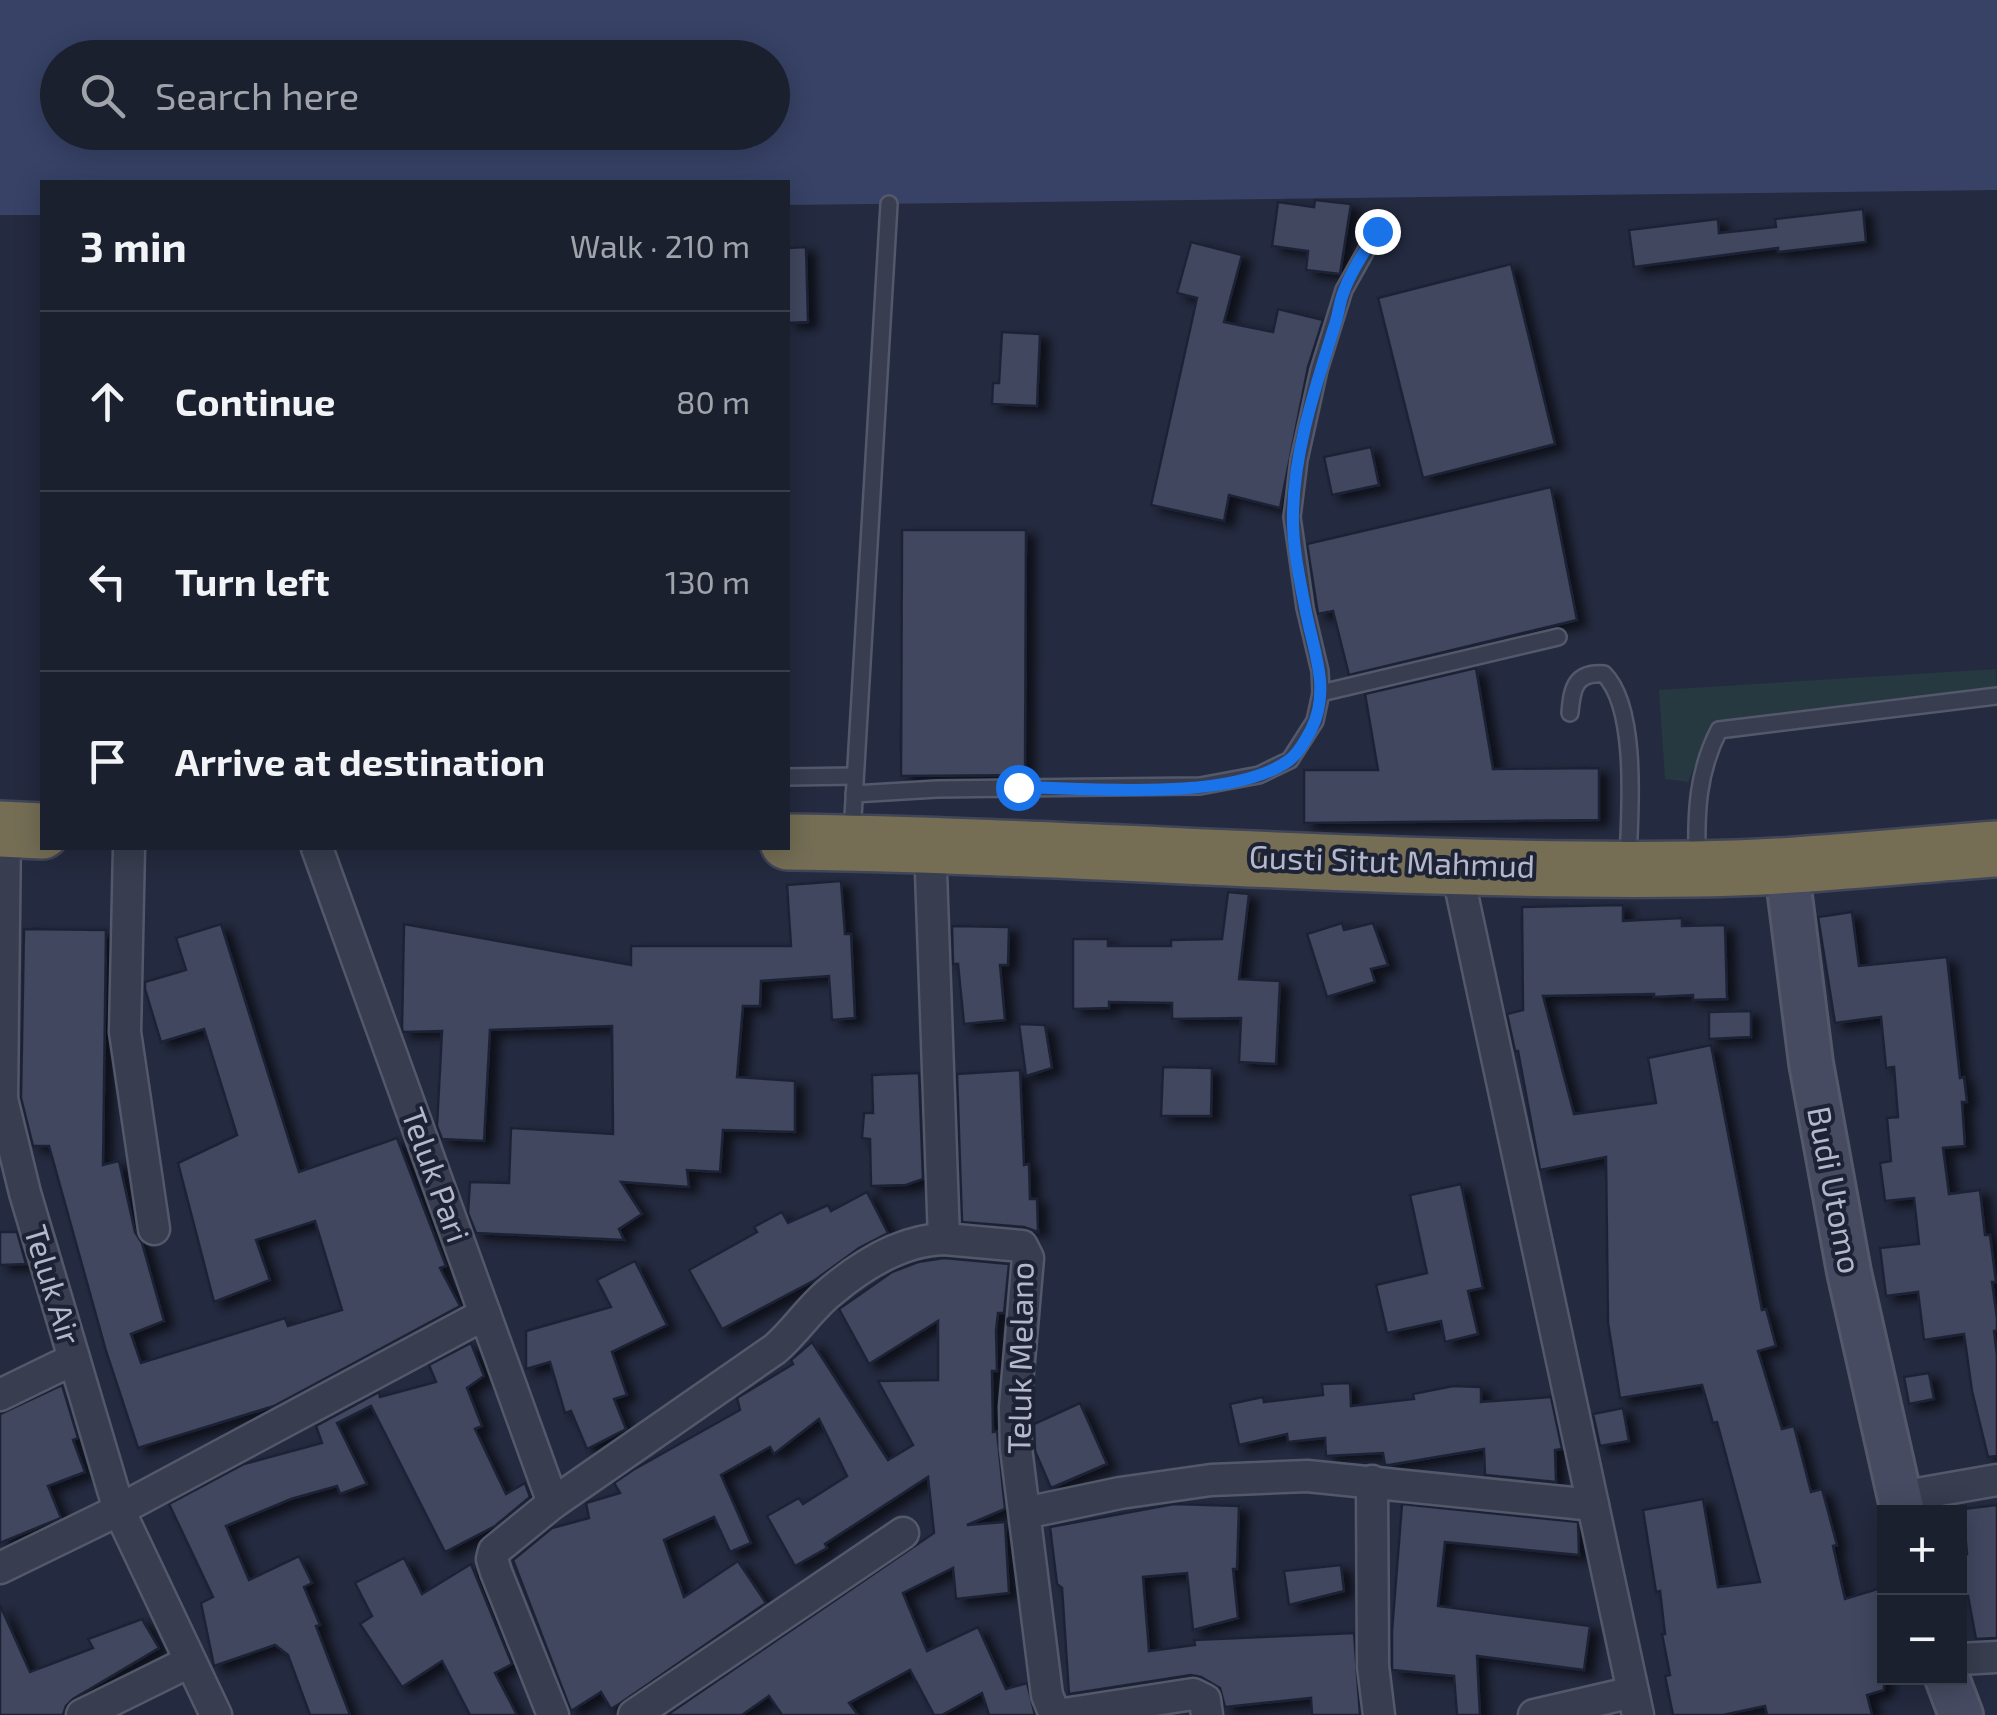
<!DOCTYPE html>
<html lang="en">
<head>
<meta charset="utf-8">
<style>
  body { margin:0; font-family:"Exo 2",sans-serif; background:#282d3b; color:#f1f3f6 }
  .controls { position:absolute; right:30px; bottom:30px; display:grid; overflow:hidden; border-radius:0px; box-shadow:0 5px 25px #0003 }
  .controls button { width:90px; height:90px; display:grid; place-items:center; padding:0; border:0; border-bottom:2px solid #393e4b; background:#1b202f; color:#f1f3f6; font:50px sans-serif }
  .stop { position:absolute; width:30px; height:30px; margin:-22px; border:8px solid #1a73e8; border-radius:50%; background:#fff }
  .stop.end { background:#1a73e8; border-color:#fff; box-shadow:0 2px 10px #0008 }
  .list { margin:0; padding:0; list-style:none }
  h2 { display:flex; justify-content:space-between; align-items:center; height:130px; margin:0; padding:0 40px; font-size:42px }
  h2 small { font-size:32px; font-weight:400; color:#a0a3aa }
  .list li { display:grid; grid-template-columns:65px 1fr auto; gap:30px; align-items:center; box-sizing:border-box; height:180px; padding:0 40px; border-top:2px solid #393e4b }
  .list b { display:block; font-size:38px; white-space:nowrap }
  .list em { font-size:32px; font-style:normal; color:#a0a3aa }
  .icon { flex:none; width:55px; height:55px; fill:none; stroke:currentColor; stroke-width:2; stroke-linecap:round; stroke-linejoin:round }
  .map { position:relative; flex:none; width:1997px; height:1715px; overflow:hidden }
  .search { position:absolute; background:#1b202f; box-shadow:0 5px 25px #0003; left:40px; top:40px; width:750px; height:110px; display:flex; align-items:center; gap:25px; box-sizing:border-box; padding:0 35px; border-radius:55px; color:#a0a3aa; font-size:38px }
  .panel { position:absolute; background:#1b202f; box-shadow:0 5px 25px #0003; left:40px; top:180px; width:750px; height:670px; border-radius:0px }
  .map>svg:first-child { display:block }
  .green { fill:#263840 }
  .water { fill:#374266; fill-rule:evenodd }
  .building { fill:#40465f; stroke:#1f2436; stroke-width:2.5; filter:url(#shadow) }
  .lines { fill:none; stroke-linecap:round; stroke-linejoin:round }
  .lane-casing { stroke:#53586a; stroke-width:20 }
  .street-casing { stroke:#53586a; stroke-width:35 }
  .secondary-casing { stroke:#53586a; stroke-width:48 }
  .highway-casing { stroke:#404557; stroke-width:60 }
  .lane { stroke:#383d4f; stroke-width:15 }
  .street { stroke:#383d4f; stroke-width:30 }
  .secondary { stroke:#464b62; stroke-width:42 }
  .highway { stroke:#756e55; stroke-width:55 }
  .route { stroke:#1a73e8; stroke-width:12 }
  .labels { text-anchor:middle; stroke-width:8; stroke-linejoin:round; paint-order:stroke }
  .street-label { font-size:32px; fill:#b4b8ca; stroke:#1d2234 }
</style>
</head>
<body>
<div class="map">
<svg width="1997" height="1715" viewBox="0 0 1997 1715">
  <defs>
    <filter id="shadow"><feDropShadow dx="9" dy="5.5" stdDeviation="5" flood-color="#0009"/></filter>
  </defs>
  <rect width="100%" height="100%" fill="#242a3f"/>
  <path class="green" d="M1996 669 1997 690 1711 724 1688 782 1665 779 1659 690Z"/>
  <path class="water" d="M0 0H1997V190L788 205V182H42V215H0ZM58 58H772V132H58Z"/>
  <g class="building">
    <path d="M1315 200 1351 204 1340 274 1306 270 1308 251 1272 246 1278 202 1314 207Z"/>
    <path d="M1863 209 1866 242 1778 252V248L1634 267 1629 230 1718 219 1719 233 1776 227 1775 219Z"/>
    <path d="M1191 242 1242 255 1224 322 1273 332 1278 309 1323 320 1308 367 1280 508 1229 495 1224 521 1151 505 1197 298 1177 293Z"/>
    <path d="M806 247 808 322 788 323V248Z"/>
    <path d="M1511 264 1555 444 1423 478 1378 298Z"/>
    <path d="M1002 332 1040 334 1037 406 992 404 993 383H999Z"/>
    <path d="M1371 447 1379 485 1332 495 1324 457Z"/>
    <path d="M1551 487 1577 620 1349 675 1333 611 1318 614 1307 544Z"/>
    <path d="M902 530H1026L1025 775 901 776Z"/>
    <path d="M1476 668 1493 769 1599 768V820L1304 823V770H1378L1365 694Z"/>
    <path d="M841 881 845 934H851L855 1018 832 1020 829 976 761 981 760 1006H743L737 1077 795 1081V1132L723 1130 720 1172 687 1170 689 1187 621 1182 642 1214 619 1229 624 1240 476 1233 468 1213 470 1182 509 1183 511 1128 613 1134 612 1026 490 1030 484 1141 442 1139 437 1126 442 1031 403 1032 402 1028 404 924 631 965V946H791L787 885Z"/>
    <path d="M1228 892 1249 894 1239 979 1280 981 1276 1064 1239 1062 1241 1018 1172 1019V1003L1109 1002V1008L1073 1009V939H1108V946H1171V940L1222 939Z"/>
    <path d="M1623 905V921L1682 918V926L1725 925 1727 999 1693 1000V995L1654 997V994L1543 996 1574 1114 1656 1103 1648 1058 1711 1045 1762 1310 1766 1309 1776 1346 1758 1351 1782 1429 1794 1426 1811 1492 1822 1489 1837 1545 1833 1546 1845 1599 1884 1587V1690L1867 1695 1872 1715H1767L1765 1706 1723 1715H1673L1665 1676 1670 1675 1662 1634H1665L1660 1591 1656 1592 1643 1510 1703 1499 1718 1587 1760 1582 1717 1422 1713 1423 1702 1385 1620 1398 1608 1323 1606 1157 1540 1170 1518 1051H1515L1507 1014 1523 1010 1522 907Z"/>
    <path d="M1852 912 1859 966 1947 957 1960 1078 1964 1077 1967 1102H1962L1965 1146 1943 1148 1949 1194 1980 1190 1985 1235H1990L1996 1282H1992L1997 1318V1330L1994 1331 1997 1355V1456L1988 1457 1972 1391 1964 1334 1924 1340 1918 1292 1886 1296 1880 1248 1919 1244 1914 1198 1885 1201 1880 1163 1891 1161 1887 1118 1898 1117 1894 1067 1886 1068 1881 1017 1835 1023 1818 917Z"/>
    <path d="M1342 923 1344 930 1373 923 1388 965 1371 969 1375 982 1327 997 1307 934Z"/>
    <path d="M221 924 299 1172 397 1138 446 1266 440 1268 460 1306 274 1406 138 1448 106 1351 49 1146H33L21 1098 24 929 106 930 103 1165 119 1161 135 1232 142 1243 164 1321 131 1334 141 1363 285 1318 288 1326 342 1310 315 1221 256 1240 270 1280 214 1302 178 1163 237 1135 204 1029 161 1042 145 989V982L186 970 176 938Z"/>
    <path d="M952 926 1009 927 1008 965H1000L1005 1020 964 1024 958 964H953Z"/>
    <path d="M1751 1011V1037L1709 1039V1012Z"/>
    <path d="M1019 1024 1045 1025 1052 1068 1026 1076Z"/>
    <path d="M1163 1067 1212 1068 1211 1116H1161Z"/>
    <path d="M1020 1070 1024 1165 1029 1164 1030 1199H1037L1038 1232 1024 1227 962 1222 957 1074Z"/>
    <path d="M919 1073 923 1179 906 1185 871 1186 870 1139 862 1138 864 1113H873L872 1075Z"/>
    <path d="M1461 1184 1483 1288 1468 1291 1478 1334 1445 1342 1441 1321 1387 1333 1376 1285 1427 1273 1410 1195Z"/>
    <path d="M867 1192 888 1233 859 1248 815 1280 722 1329 689 1270 757 1232 754 1227 782 1212 788 1223 828 1205 831 1211Z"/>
    <path d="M0 1232H17L26 1264 0 1265Z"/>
    <path d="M944 1258 1009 1264 1004 1313H998L996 1331 997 1371H992L993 1432 997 1431 1005 1509 967 1525 1005 1522 1009 1593 956 1599 953 1568 903 1593 927 1651 978 1627 1006 1689 1027 1683 1035 1715H989L982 1693 942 1715H934L910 1670 849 1703 858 1715H782L769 1696 742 1715H667L934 1533 928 1477 825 1544 827 1548 795 1566 767 1516 799 1498 803 1504 847 1476 819 1419 774 1454 770 1447 721 1475 751 1543 730 1552 714 1517 664 1540 684 1597 738 1561 766 1603 619 1704 611 1709 601 1692 571 1711 513 1560 552 1528 589 1518 586 1503 620 1493 614 1483 633 1470 740 1410 737 1398 793 1364 791 1360 812 1342 888 1460 913 1445 878 1381 938 1380V1321L869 1364 839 1309 892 1272 918 1262Z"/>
    <path d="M635 1261 667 1325 612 1352 627 1395 614 1399 626 1429 587 1449 571 1411 565 1413 550 1362 526 1369V1331L611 1307 597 1280Z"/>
    <path d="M471 1343 484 1376 467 1388 482 1426 475 1429 506 1494 525 1483 530 1497 495 1526 445 1552 371 1406 337 1423 367 1484 340 1494 337 1486 291 1499 226 1526 249 1580 299 1556 312 1583 304 1587 320 1625 316 1626 350 1715H310L288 1655 275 1645 214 1666 201 1603 213 1597 169 1504 244 1464 322 1443 316 1426 379 1392 380 1397 436 1382 429 1365Z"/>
    <path d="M1929 1373 1934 1399 1909 1404 1904 1377Z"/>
    <path d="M1350 1383 1351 1406 1414 1399 1413 1394 1453 1386 1481 1387V1402L1551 1397 1562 1449 1555 1450 1556 1482 1485 1475 1484 1449 1389 1465H1385L1383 1453 1326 1456 1325 1438 1288 1442 1287 1434 1239 1445 1230 1404 1263 1397 1264 1402 1323 1395 1322 1384Z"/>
    <path d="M62 1385 78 1438 73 1440 85 1472 48 1486 61 1518 0 1543V1414Z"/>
    <path d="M1080 1403 1107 1464 1051 1488 1035 1451 1034 1424Z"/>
    <path d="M1623 1408 1629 1441 1600 1446 1593 1414Z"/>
    <path d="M1174 1504 1239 1506 1237 1569H1233L1238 1618 1193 1630 1187 1573 1143 1577 1149 1651 1195 1645 1194 1640 1354 1633 1360 1715H1312L1311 1698 1225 1707 1220 1688 1201 1677 1191 1675 1069 1694 1062 1588 1057 1584 1050 1527Z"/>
    <path d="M1402 1504 1578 1522 1579 1555 1445 1542 1438 1606 1590 1626 1584 1670 1477 1656 1480 1715H1457L1454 1676 1392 1670V1631Z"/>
    <path d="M1997 1505V1638L1976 1639 1968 1596 1964 1597 1960 1557V1554H1967L1963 1509Z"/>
    <path d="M404 1558 422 1594 471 1564 512 1664 495 1673 517 1715H470L442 1661 402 1687 360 1624 372 1616 355 1583Z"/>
    <path d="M1341 1565 1344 1591 1289 1605 1284 1571Z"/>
    <path d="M0 1605 30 1672 93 1648 88 1639 142 1619 159 1648 73 1699 66 1706 63 1715H0Z"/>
  </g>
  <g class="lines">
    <g class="lane-casing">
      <g id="lane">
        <path d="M1321 693 1558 637"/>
        <path d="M1570 713C1572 688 1575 672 1604 674 1638 708 1630 812 1628 859"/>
        <path d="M788 777 855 776"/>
        <path d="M854 794 937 789 1200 786 1259 775 1290 760 1315 721 1321 693 1320 671 1305 608 1292 517 1299 460 1319 370 1344 290 1377 231"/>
        <path d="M852 834 889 204"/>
        <path d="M1697 860C1696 813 1697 773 1719 730L1997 696"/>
      </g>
    </g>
    <g class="street-casing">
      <g id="street">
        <path d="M5 829 2 1099 25 1193 119 1510 216 1715"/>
        <path d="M930 844 944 1239 1022 1246 1028 1258 1015 1407 1016 1448 1047 1695 1053 1710 1064 1714 1193 1694 1205 1700 1207 1715"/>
        <path d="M129 848 125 1032 154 1229"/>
        <path d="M317 848 553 1503"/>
        <path d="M1456 866 1638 1715"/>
        <path d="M0 1395 74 1359"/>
        <path d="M1372 1481 1373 1666 1379 1715"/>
        <path d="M1900 1497 1997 1480"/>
        <path d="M1025 1513 1120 1493 1211 1480 1307 1476 1593 1505"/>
        <path d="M0 1568 119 1510 485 1314"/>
        <path d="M1960 1659 1997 1657"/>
        <path d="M82 1715 189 1662"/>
        <path d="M553 1715 496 1572 492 1559 494 1551 553 1503 775 1349C795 1332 810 1308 830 1292 862 1265 902 1240 944 1239"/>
        <path d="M634 1715 903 1533"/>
        <path d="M1534 1715 1633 1692"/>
      </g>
    </g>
    <g class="secondary-casing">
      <g id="secondary">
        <path d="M1786 864 1811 1063 1849 1272 1903 1512"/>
        <path d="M1947 1678 1961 1715"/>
      </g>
    </g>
    <g class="highway-casing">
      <g id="highway">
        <path d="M0 829 42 831"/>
        <path d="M788 842C1090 846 1392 873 1695 869 1795 868 1897 856 1997 849"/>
      </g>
    </g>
    <use href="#lane" class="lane"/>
    <use href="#street" class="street"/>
    <use href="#secondary" class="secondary"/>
    <use href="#highway" class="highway"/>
  </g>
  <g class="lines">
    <path class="route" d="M1018 787C1089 788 1230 802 1288 761 1298 754 1305 741 1311 730 1331 690 1314 653 1306 612 1300 581 1292 545 1293 514 1294 448 1317 383 1336 321 1339 311 1340 300 1344 291 1351 270 1366 250 1377 231"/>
  </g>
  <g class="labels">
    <g class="street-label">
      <text transform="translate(1392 862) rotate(2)" y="11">Gusti Situt Mahmud</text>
      <text transform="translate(435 1175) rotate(70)" y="11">Teluk Pari</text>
      <text transform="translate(1834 1190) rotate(79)" y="11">Budi Utomo</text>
      <text transform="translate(52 1285) rotate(73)" y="11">Teluk Air</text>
      <text transform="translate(1021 1358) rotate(-89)" y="11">Teluk Melano</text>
    </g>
  </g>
</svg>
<div class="controls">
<button>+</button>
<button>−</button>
</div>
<div class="stop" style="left:1018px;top:787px"></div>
<div class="stop end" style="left:1377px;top:231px"></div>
<div class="search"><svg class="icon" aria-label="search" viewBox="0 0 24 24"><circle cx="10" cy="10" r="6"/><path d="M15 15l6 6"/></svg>Search here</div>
<section class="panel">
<h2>3 min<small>Walk · 210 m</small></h2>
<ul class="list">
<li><svg class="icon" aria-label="ahead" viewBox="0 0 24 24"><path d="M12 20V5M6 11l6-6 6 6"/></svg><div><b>Continue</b></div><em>80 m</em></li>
<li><svg class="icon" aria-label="left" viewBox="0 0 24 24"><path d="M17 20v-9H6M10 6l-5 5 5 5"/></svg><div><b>Turn left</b></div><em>130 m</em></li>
<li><svg class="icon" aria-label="arrive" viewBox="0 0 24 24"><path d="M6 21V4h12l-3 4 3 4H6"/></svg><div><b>Arrive at destination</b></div></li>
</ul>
</section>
</div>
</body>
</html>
